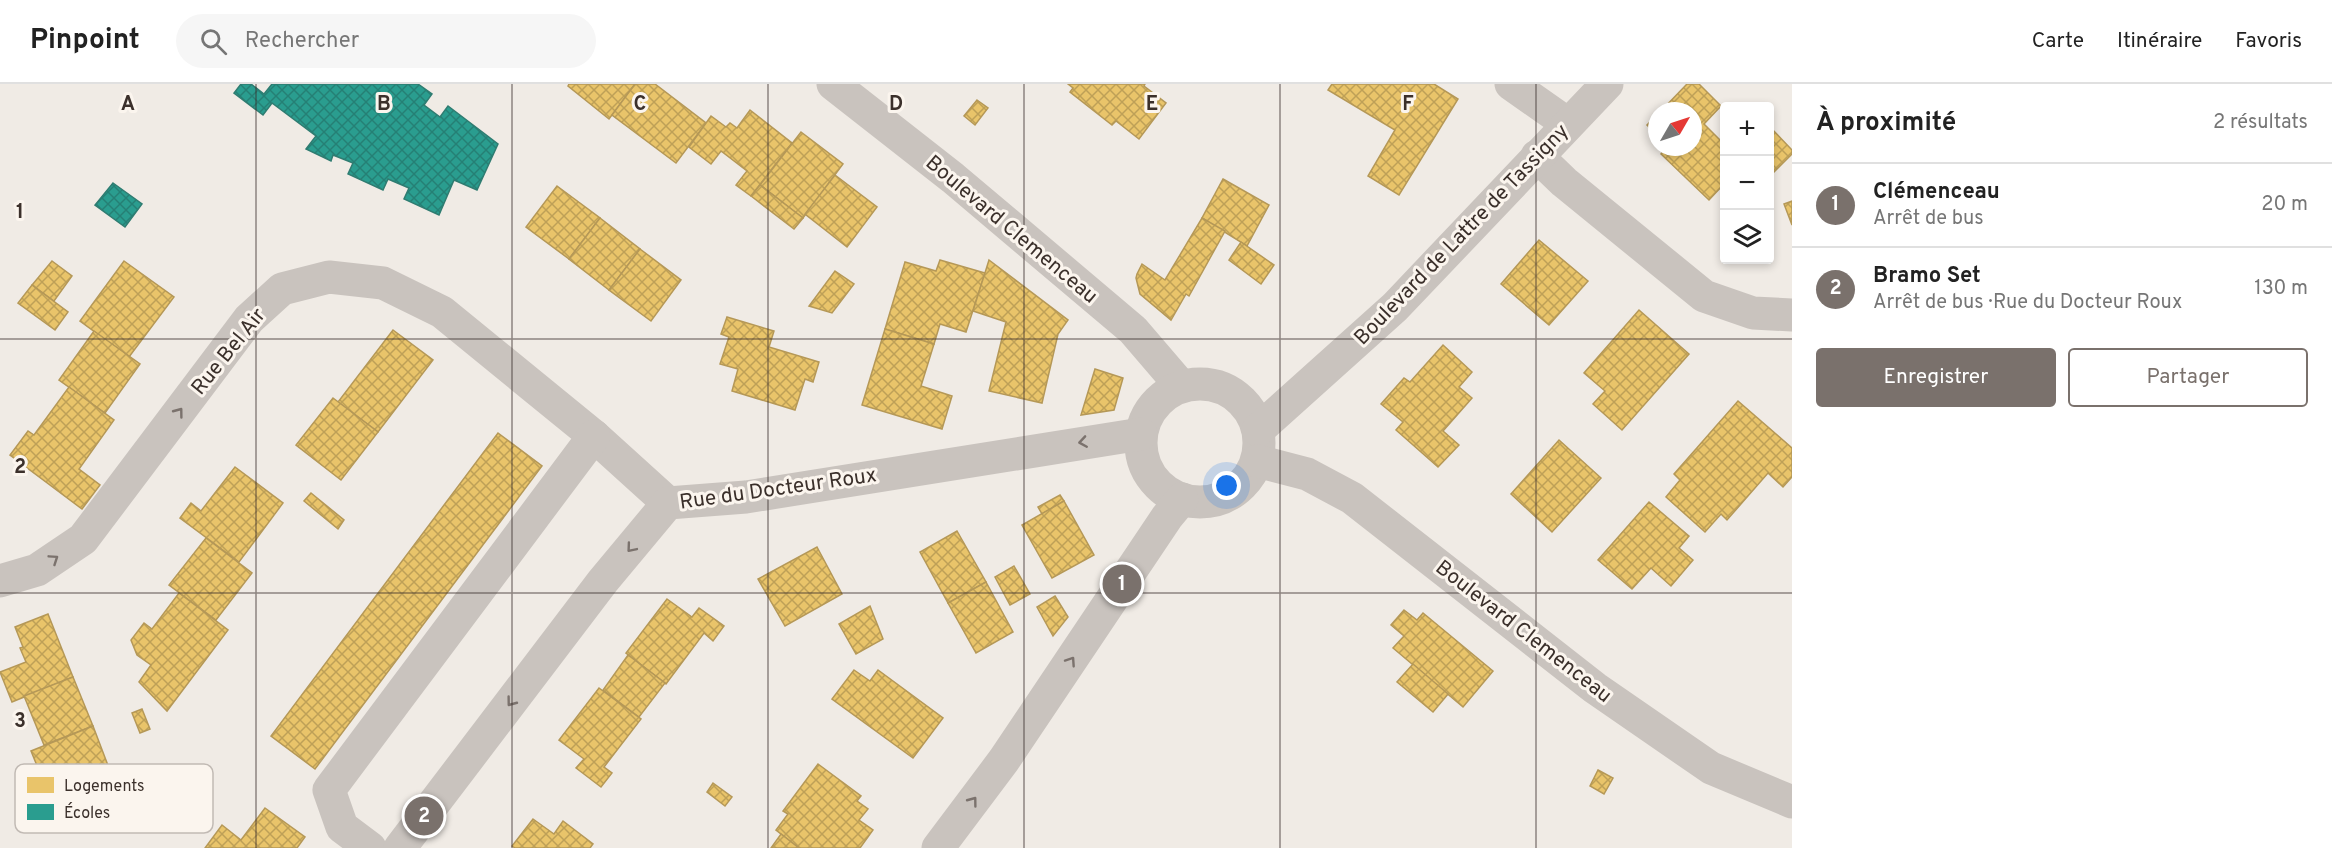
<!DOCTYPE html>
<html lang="fr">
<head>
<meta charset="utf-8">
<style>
  body { margin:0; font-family:Overpass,sans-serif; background:#f6f6f6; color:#222 }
  .controls { position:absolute; right:18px; top:18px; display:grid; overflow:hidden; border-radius:6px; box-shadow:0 3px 9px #0003 }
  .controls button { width:54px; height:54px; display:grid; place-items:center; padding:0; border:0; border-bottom:2px solid #e0e0e0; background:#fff; color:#222; font:30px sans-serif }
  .compass { position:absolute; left:1648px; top:18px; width:54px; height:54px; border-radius:50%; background:#fff; box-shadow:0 3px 9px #0003; rotate:51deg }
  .you { position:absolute; left:1227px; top:402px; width:21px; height:21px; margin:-15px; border:4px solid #fff; border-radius:50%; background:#1a73e8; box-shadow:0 0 0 9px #1a73e833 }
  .badge { display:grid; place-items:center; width:39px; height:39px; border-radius:50%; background:#7a716c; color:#fff; font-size:20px; font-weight:700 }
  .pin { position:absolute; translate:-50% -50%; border:3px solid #fff; box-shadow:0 2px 6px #0006 }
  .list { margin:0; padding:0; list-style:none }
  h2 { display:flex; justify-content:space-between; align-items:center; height:78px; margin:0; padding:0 24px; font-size:26px }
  h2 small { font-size:20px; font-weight:400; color:#767676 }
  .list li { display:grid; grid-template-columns:39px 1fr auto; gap:18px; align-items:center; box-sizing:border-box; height:84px; padding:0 24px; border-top:2px solid #e0e0e0 }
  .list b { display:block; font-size:22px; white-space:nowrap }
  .list p { margin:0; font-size:20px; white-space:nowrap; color:#767676 }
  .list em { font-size:20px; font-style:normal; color:#767676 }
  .actions { display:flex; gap:12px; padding:18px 24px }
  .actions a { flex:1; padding:14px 0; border:2px solid #7a716c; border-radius:6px; text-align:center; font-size:21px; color:#7a716c }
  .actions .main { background:#7a716c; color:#fff }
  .icon { flex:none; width:33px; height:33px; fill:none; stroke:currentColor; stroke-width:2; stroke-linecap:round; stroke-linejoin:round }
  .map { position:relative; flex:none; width:1792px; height:764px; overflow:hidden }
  header { display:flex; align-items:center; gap:36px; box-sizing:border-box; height:84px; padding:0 30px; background:#fff; border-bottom:2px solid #e0e0e0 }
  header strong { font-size:28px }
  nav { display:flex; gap:33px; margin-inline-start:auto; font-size:21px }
  .search { width:420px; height:54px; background:#f6f6f6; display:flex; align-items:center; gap:15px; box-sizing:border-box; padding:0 21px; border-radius:33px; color:#767676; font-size:22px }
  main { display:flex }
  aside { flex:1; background:#fff }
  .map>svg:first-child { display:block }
  .homes { fill:url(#homes-cross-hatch); stroke:#b59857; stroke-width:1.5 }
  .schools { fill:url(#schools-cross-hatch); stroke:#2f7c71; stroke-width:1.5 }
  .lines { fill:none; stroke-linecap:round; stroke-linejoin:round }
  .minor { stroke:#c9c3be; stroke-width:33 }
  .oneway { stroke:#7b726d }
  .grid { fill:none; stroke:#3b302b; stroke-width:1.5; stroke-opacity:0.55 }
  .labels { text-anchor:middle; stroke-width:6; stroke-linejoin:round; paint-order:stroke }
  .street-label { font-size:21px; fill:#3b302b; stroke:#fbf5ee }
  .key { fill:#fbf5ee; stroke:#c1bab4; stroke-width:1.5 }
  .key-label { font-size:16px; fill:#3b302b }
  .grid-label { font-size:20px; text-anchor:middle; font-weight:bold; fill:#3b302b; stroke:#fbf5ee; stroke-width:6; stroke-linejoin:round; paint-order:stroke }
</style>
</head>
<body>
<header>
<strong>Pinpoint</strong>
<div class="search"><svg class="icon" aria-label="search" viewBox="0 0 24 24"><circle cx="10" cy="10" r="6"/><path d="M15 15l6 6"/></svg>Rechercher</div>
<nav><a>Carte</a><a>Itinéraire</a><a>Favoris</a></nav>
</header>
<main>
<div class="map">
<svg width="1792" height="764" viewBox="0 0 1792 764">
  <defs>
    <pattern id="homes-cross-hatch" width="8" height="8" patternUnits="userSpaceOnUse" patternTransform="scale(1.5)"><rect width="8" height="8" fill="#e9c46a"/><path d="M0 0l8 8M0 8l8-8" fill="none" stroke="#bea057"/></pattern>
    <pattern id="schools-cross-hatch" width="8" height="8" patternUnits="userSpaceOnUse" patternTransform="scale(1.5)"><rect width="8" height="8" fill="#2a9d8f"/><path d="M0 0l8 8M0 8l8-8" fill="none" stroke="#258075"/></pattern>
  </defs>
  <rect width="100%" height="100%" fill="#f0ebe5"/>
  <g class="homes">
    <path d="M569 0H635L609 35 568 2Z"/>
    <path d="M635 0H655L706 39 676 79 612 31Z"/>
    <path d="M1068 0H1145L1144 2 1166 19 1139 55 1116 37 1112 41 1070 8 1073 4Z"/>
    <path d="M1332 0H1434L1458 15 1399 111 1368 92 1395 46 1328 6Z"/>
    <path d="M1687 0H1699L1721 22 1704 40 1724 60V100L1709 116 1661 70 1667 63H1693V27H1661Z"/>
    <path d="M977 16 988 24 975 41 964 32Z"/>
    <path d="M750 26 792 59 751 112 736 101 747 87 721 67 711 80 689 63 711 32 726 43 730 39 737 44Z"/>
    <path d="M1657 31V51L1647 41Z"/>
    <path d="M1770 43 1792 66V70L1770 92Z"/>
    <path d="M801 48 843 80 803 134 760 101Z"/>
    <path d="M835 91 877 123 847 163 805 130Z"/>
    <path d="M1223 95 1269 121 1247 162 1202 134Z"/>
    <path d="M760 101 803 134 794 145 751 112Z"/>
    <path d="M557 102 600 134 569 175 526 143Z"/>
    <path d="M1792 117V141L1784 120Z"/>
    <path d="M600 134 640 165 609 206 569 175Z"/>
    <path d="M1202 134 1225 147 1189 212 1186 210 1171 236 1140 210 1136 194 1137 190 1142 180 1165 196Z"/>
    <path d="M1539 156 1588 197 1549 241 1501 200Z"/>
    <path d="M1241 158 1274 181 1261 200 1229 176Z"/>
    <path d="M640 165 681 196 651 237 609 206Z"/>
    <path d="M940 176 985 189 966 248 940 240 934 260 885 245 905 178 936 187Z"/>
    <path d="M989 176 1068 236 1058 250 1042 319 989 307 1006 238 973 227Z"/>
    <path d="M52 177 72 192 54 217 32 201Z"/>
    <path d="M124 177 174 213 129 273 80 237Z"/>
    <path d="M835 187 854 200 832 229 809 222Z"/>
    <path d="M32 201 68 228 55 246 18 219Z"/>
    <path d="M1639 226 1689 270 1622 346 1593 320 1605 307 1584 289Z"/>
    <path d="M727 233 774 247 769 263 819 278 813 298 805 295 795 326 732 307 738 285 720 280 729 253 721 250Z"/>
    <path d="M885 245 934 260 921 302 952 312 942 345 862 321Z"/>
    <path d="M393 246 433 276 378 348 338 318Z"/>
    <path d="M94 247 140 280 105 329 59 296Z"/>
    <path d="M1443 261 1472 288 1459 303 1472 314 1443 347 1459 361 1438 383 1396 346 1403 338 1381 320 1404 294 1410 298Z"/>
    <path d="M1095 285 1123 294 1114 326 1081 331Z"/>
    <path d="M69 303 114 336 79 385 100 401 82 425 10 371 28 347 34 351Z"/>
    <path d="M333 314 378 348 341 396 296 361Z"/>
    <path d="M1738 317 1792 364V393L1783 403 1768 389 1727 436 1721 430 1705 448 1666 413 1680 396 1674 390Z"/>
    <path d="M498 349 542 382 315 685 271 652Z"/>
    <path d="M1559 356 1601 394 1552 448 1511 410Z"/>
    <path d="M235 383 283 419 239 478 180 434 191 419 201 427Z"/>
    <path d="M311 409 344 436 338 445 304 417Z"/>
    <path d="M1060 411 1064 417 1042 430 1038 423Z"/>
    <path d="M1064 417 1094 471 1052 494 1022 441Z"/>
    <path d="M1649 418 1689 452 1679 464 1693 476 1671 502 1651 484 1632 505 1598 476Z"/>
    <path d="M957 447 986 498 948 519 920 468Z"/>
    <path d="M206 454 252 489 216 536 169 501Z"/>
    <path d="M817 463 842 510 785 542 758 495Z"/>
    <path d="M1014 482 1030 510 1010 521 995 493Z"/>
    <path d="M986 498 1013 548 976 569 948 519Z"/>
    <path d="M179 509 228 546 167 627 139 598 151 581 137 571 131 556 144 539 152 545Z"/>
    <path d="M1055 512 1068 533 1053 552 1037 523Z"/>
    <path d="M667 515 692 533 699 524 724 542 713 557 704 549 666 600 626 569Z"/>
    <path d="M870 522 883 555 856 570 839 540Z"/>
    <path d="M1404 526 1417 536 1423 529 1493 587 1463 623 1393 564 1404 552 1391 541Z"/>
    <path d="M48 530 73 593 12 618 0 588 26 578 20 564 23 563 15 543Z"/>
    <path d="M628 571 665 599 639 633 603 606Z"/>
    <path d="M1413 580 1448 610 1433 628 1397 598Z"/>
    <path d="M854 586 870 597 878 586 943 634 913 674 832 615Z"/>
    <path d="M73 593 93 642 44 661 24 612Z"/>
    <path d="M599 604 641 635 604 683 612 689 601 703 576 684 584 675 559 656Z"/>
    <path d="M142 625 150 645 140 649 132 629Z"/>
    <path d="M93 642 112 692 51 716 31 667Z"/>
    <path d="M818 680 861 712 857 717 868 725 859 736 873 746 860 764H799L776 746 788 730 783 727Z"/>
    <path d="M1598 686 1613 694 1604 710 1590 702Z"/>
    <path d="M713 699 732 713 725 722 707 708Z"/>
    <path d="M265 724 305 753 297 764H205L222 741 241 756Z"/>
    <path d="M533 735 554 750 563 737 593 760 590 764H515L512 762Z"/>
    <path d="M781 750 799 764H771Z"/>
  </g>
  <g class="schools">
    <path d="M241 0H251L264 10 272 0H418L432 10 424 21 440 33 448 22 498 60 477 106 454 96 439 131 404 115 409 104 388 95 383 106 348 90 353 79 333 71 331 77 306 65 316 52 272 19 263 31 234 9Z"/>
    <path d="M113 99 142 120 125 143 95 121Z"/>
  </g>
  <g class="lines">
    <g class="minor">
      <path d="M833 0 953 94 1133 246 1181 302"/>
      <path d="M1511 0 1568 40"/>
      <path d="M1537 72 1564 98 1704 212 1753 229 1792 231"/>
      <circle cx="1200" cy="359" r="59"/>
      <path d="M1258 346 1395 223 1607 0"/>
      <path d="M1257 377 1307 390 1352 414 1595 604 1711 684 1792 718"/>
      <path d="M0 497 37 486 83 455 249 235 282 205 329 193 383 199 442 228 594 352 668 419"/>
      <path d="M370 764 342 743 329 706 594 352"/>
      <path d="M400 764 603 497 668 419 746 413 1141 350"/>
      <path d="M938 764 1004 676 1167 433 1182 415"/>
    </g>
  </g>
  <defs><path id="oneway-chevron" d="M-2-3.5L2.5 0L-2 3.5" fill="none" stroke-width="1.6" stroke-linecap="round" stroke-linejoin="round" transform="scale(1.5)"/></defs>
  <g class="oneway">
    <use href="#oneway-chevron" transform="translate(179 328) rotate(-53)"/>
    <use href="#oneway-chevron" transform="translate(1083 358) rotate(171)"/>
    <use href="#oneway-chevron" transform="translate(631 464) rotate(130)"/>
    <use href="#oneway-chevron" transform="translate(54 475) rotate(-34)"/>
    <use href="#oneway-chevron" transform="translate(1071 577) rotate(-56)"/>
    <use href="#oneway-chevron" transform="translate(511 618) rotate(127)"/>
    <use href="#oneway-chevron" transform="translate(973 717) rotate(-53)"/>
  </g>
  <path class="grid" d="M256 0V764M512 0V764M768 0V764M1024 0V764M1280 0V764M1536 0V764M0 255H1792M0 509H1792"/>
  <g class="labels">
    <g class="street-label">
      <text transform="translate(1012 145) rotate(40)" y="7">Boulevard Clemenceau</text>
      <text transform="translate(1461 150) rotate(-46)" y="7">Boulevard de Lattre de Tassigny</text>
      <text transform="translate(228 267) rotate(-51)" y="7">Rue Bel Air</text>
      <text transform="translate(778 404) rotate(-8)" y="7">Rue du Docteur Roux</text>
      <text transform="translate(1524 547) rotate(38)" y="7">Boulevard Clemenceau</text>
    </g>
  </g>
  <rect x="15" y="680" width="198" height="69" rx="9" class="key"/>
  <rect x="27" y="693" width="27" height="16" fill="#e9c46a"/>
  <rect x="27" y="720" width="27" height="16" fill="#2a9d8f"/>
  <g class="key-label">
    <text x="64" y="707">Logements</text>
    <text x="64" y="734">Écoles</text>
  </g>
  <g class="grid-label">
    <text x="128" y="26">A</text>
    <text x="384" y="26">B</text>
    <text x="640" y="26">C</text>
    <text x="896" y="26">D</text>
    <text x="1152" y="26">E</text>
    <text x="1408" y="26">F</text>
    <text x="20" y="134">1</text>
    <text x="20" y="389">2</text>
    <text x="20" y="643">3</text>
  </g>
</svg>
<div class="controls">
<button>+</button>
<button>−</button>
<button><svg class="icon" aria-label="layers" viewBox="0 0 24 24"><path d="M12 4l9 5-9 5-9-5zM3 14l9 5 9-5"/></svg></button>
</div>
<svg class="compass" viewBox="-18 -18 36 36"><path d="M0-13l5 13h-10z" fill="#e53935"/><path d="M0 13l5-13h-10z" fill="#767676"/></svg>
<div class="you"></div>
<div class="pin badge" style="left:1122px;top:500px">1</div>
<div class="pin badge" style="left:424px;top:732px">2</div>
</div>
<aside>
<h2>À proximité<small>2 résultats</small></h2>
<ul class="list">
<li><span class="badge">1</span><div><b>Clémenceau</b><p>Arrêt de bus</p></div><em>20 m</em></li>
<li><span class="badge">2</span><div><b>Bramo Set</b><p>Arrêt de bus · Rue du Docteur Roux</p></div><em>130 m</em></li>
</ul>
<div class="actions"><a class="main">Enregistrer</a><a>Partager</a></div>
</aside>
</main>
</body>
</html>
